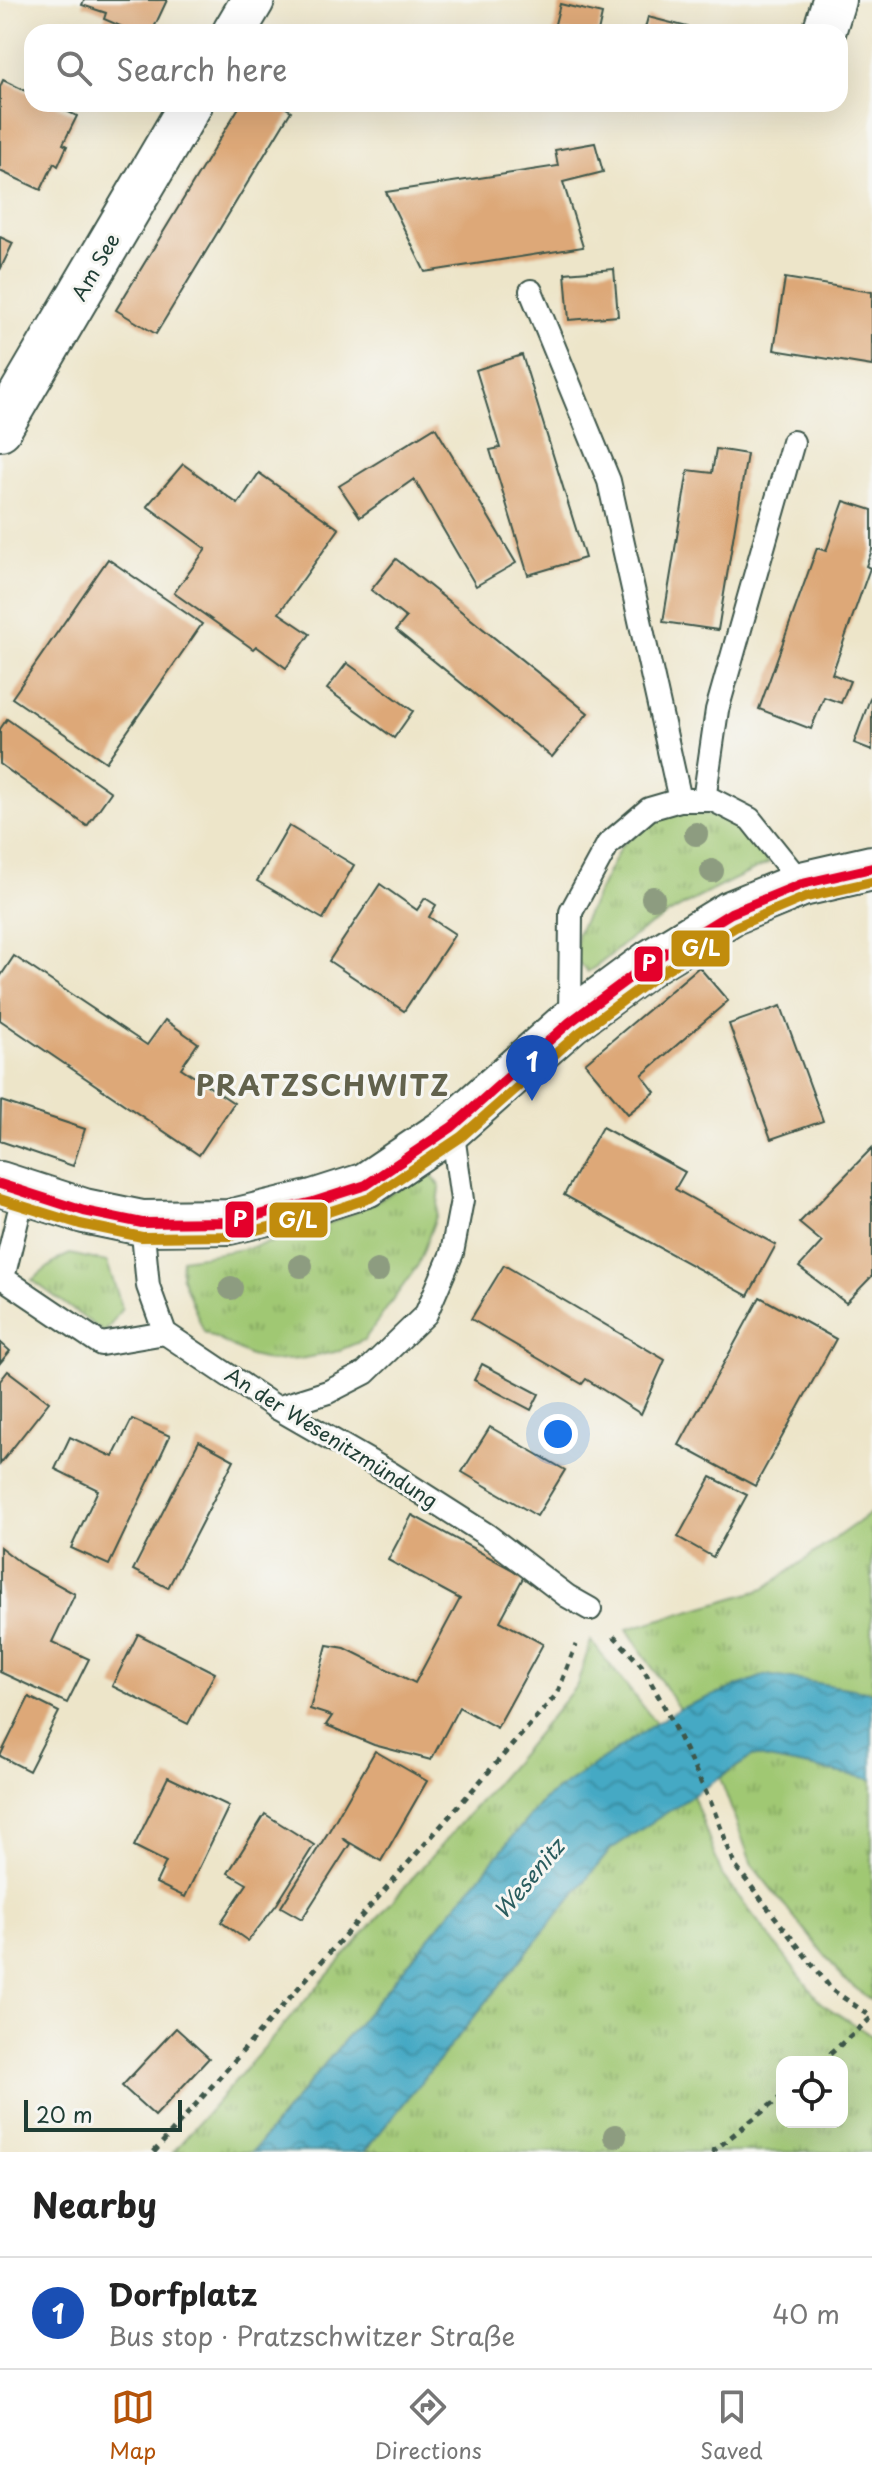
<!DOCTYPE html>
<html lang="en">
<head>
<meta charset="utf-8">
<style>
  body { margin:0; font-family:"Playpen Sans",sans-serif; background:#f2f2f2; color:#222 }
  .controls { position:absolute; right:24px; bottom:24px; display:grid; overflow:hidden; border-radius:16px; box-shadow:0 8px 32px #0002 }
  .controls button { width:72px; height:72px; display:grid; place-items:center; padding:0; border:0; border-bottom:2px solid #e0e0e0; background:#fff; color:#222; font:40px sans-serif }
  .scale { position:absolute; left:24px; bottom:20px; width:158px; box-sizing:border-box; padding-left:8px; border:4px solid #1f3d34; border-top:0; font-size:22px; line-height:28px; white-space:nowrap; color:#1f3d34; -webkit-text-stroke:6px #f6f6f2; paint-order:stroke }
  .you { position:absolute; left:558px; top:1434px; width:28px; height:28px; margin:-20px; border:6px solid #fff; border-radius:50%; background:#1a73e8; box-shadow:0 0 0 12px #1a73e833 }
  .badge { display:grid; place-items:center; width:52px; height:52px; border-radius:50%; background:#b45309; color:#fff; font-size:26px; font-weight:700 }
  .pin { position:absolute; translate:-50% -66px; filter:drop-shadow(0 2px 4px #0008) }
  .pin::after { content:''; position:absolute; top:42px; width:28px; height:24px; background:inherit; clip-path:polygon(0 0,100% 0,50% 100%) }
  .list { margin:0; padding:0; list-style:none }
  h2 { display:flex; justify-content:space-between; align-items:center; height:104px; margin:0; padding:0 32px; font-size:34px }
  h2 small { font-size:26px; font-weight:400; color:#767676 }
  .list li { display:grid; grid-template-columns:52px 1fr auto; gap:24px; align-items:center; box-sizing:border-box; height:112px; padding:0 32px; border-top:2px solid #e0e0e0 }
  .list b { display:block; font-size:30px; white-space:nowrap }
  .list p { margin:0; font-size:26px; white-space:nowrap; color:#767676 }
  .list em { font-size:26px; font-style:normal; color:#767676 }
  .icon { flex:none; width:44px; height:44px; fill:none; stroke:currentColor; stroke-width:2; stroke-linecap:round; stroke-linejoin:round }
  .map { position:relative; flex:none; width:872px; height:2152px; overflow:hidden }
  .search { position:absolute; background:#fff; box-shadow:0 8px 32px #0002; left:24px; right:24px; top:24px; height:88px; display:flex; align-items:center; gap:20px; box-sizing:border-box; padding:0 28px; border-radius:24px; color:#767676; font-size:30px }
  .sheet { height:216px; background:#fff }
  nav { display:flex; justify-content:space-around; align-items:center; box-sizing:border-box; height:112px; border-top:2px solid #e0e0e0; background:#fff; font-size:22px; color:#767676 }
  nav a { display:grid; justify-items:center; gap:4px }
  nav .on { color:#b45309 }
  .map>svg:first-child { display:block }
  .grass { fill:url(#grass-tufts); stroke:#608254; stroke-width:2; fill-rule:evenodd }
  .water { fill:url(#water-waves); stroke:#32737c; stroke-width:2 }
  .building { fill:#dda878 }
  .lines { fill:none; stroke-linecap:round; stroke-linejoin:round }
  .lane-casing { stroke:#3e564a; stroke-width:26 }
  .street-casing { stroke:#3e564a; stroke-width:46 }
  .secondary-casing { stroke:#3e564a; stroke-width:48 }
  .path { stroke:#3e564a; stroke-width:5; stroke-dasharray:6 6; stroke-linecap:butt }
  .lane { stroke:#fff; stroke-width:22 }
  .street { stroke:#fff; stroke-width:42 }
  .secondary { stroke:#fff; stroke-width:44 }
  .bus-1-casing { stroke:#f6f6f2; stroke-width:16 }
  .bus-2-casing { stroke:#f6f6f2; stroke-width:16 }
  .bus-1 { stroke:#e4002b; stroke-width:10 }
  .bus-2 { stroke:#c18c0d; stroke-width:10 }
  .tree { fill:#8d9c80 }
  .labels { text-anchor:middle; stroke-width:6; stroke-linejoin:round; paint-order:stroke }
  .street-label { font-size:20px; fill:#1f3d34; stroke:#f6f6f2 }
  .water-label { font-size:22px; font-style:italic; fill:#2a5d5f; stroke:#f6f6f2 }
  .district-label { font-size:28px; font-weight:bold; letter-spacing:2px; fill:#62624c; stroke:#f6f6f2 }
  .line-badge { stroke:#f6f6f2; stroke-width:3 }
  .badge-label { font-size:22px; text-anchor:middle; font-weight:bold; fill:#fff }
</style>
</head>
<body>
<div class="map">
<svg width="872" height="2152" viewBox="0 0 872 2152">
  <defs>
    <pattern id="grass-tufts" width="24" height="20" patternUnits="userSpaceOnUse" patternTransform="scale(2)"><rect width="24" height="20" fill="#a0c873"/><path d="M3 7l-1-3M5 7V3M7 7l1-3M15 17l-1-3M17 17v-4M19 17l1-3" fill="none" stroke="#82a45f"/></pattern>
    <pattern id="water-waves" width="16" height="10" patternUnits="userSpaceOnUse" patternTransform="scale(2)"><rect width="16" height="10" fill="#44a9c4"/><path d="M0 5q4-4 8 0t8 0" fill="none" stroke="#388ba0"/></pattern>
  </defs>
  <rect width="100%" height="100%" fill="#f6f6f2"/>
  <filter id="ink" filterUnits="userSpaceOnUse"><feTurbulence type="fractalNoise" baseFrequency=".0125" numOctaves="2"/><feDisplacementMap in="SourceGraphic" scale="16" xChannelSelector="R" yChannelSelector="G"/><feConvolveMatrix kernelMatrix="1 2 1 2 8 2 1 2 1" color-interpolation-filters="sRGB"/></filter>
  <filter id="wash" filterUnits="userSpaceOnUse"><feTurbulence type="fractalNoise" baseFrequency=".006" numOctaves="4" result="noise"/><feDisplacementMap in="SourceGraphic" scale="32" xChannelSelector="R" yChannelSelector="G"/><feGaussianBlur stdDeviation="1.8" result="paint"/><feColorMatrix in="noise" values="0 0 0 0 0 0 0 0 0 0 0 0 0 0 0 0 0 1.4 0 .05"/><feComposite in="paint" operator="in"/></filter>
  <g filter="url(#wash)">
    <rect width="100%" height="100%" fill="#ede5c9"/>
    <g class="grass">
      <path d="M679 813C732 813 739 823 769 863 722 885 674 908 631 938 616 949 604 963 587 972L576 960 577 934 621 846 653 819Z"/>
      <path d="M430 1173 440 1187 437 1214 418 1265 364 1340 335 1352 300 1359 271 1361 250 1356 204 1332 181 1275 182 1259C230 1252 281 1243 326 1225 362 1210 396 1191 430 1173Z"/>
      <path d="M70 1254 107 1262 122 1308 105 1333 32 1280 59 1259Z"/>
      <path d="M872 1512V1692L766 1675 679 1709 627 1629 764 1589Z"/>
      <path d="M591 1641 656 1723 543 1800 252 2152H173L513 1763 577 1685Z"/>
      <path d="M753 1756 872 1779V2001L844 1979 752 1865 720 1778Z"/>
      <path d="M693 1795 722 1875 821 2003 872 2036V2152H364L611 1849ZM782 2062H842V2122H782Z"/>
    </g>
    <path class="water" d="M766 1675 872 1692V1779L753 1756 611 1849 364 2152H252L543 1800 656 1723 679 1709Z"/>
    <g id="blocks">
      <g class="building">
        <path d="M84 0H167L152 32H134L104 19 106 13 82 5Z"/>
        <path d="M560 4 602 14 598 32H553Z"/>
        <path d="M648 17 703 31V32H644Z"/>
        <path d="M3 80 32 94V104H52L77 116 63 144 67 146 58 166 54 163 41 190 0 171V87Z"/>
        <path d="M241 104H279L291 111 156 334 116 310Z"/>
        <path d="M595 143 603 172 563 182 583 247 425 272 386 192 558 166 555 150Z"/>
        <path d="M0 237 13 243 0 270Z"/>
        <path d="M614 269 618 316 569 320 565 273Z"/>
        <path d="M785 278 872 292V366L774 350Z"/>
        <path d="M522 355 585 558 528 575 490 450 500 448 476 370Z"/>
        <path d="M435 427 516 563 476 586 414 479 360 517 339 486Z"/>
        <path d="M716 449 747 454 718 630 663 622 688 470 712 473Z"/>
        <path d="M183 464 238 504 259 473 339 529 279 613 310 634 286 668 256 646 253 649 174 593 206 549 147 506Z"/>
        <path d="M844 501 872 510V550L866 566 870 568 832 674 850 681 841 703 824 697 811 729 759 709 817 548 826 551Z"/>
        <path d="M108 559 202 624 106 762 12 698Z"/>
        <path d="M396 559 588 713 552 757 396 630 406 618 371 590Z"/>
        <path d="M347 663 413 711 394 738 327 689Z"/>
        <path d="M872 693V750L854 743Z"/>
        <path d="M7 719 111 792 87 826 0 764V729Z"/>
        <path d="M289 826 354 865 323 919 257 881Z"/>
        <path d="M380 884 417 910 425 898 436 905 429 917 455 934 404 1011 329 961Z"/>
        <path d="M14 956 147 1045 165 1020 198 1043 181 1068 234 1103 199 1155 0 1020V977Z"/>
        <path d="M699 967 728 1001 642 1075 655 1092 628 1114 585 1063Z"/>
        <path d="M781 1006 823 1121 771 1139 729 1024Z"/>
        <path d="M1 1101 85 1129 73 1166 0 1141Z"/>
        <path d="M602 1127 685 1172 675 1189 776 1245 748 1296 564 1195Z"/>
        <path d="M872 1148V1276L846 1303 799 1267 822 1242 799 1223Z"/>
        <path d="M504 1265 665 1360 641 1414 586 1379 582 1384 471 1319Z"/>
        <path d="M760 1297 836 1339 755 1486 679 1445Z"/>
        <path d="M0 1342 10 1351 0 1363Z"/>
        <path d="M482 1364 539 1394 531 1410 474 1380Z"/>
        <path d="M8 1371 49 1402 0 1464V1381Z"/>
        <path d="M132 1419 170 1436 109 1565 71 1548 98 1490 55 1469 70 1437 113 1457Z"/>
        <path d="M490 1427 565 1470 537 1516 462 1472Z"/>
        <path d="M199 1441 234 1460 168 1588 133 1570Z"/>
        <path d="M711 1477 747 1495 713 1557 678 1537Z"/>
        <path d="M412 1515 524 1576 500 1621 543 1644 497 1728 459 1707 431 1760 374 1745 326 1725 332 1716 310 1709 327 1645 345 1648 415 1683 460 1599 388 1560Z"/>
        <path d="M0 1547 26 1567 75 1594 52 1642 89 1659 67 1703 0 1672Z"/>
        <path d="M138 1634 215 1673 188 1724 112 1686Z"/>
        <path d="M29 1697 59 1712 29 1771 0 1756Z"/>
        <path d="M375 1751 427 1781 381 1861 342 1838 350 1844 302 1919 281 1907 329 1831Z"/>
        <path d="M168 1777 229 1806 185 1897 156 1883 166 1862 134 1846Z"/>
        <path d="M265 1814 314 1845 277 1904 248 1941 221 1922 247 1884 228 1873Z"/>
        <path d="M176 2028 209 2058 155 2116 122 2086Z"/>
      </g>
    </g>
  </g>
  <g filter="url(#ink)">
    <use href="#blocks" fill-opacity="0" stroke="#3e564a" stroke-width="2"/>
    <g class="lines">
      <g class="lane-casing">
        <g id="lane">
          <path d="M531 291 609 481 680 800"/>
          <path d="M704 800 717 710 793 442"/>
          <path d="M570 1021 571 912 608 844 649 809 680 800H713L750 819 802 884"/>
          <path d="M24 1192 3 1278 101 1344 165 1333"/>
          <path d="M142 1223 148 1286 165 1333 277 1408 390 1473 487 1535 567 1596 590 1609"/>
          <path d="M277 1408 328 1392 365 1373 426 1314 452 1253 462 1200 452 1127"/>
        </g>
      </g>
      <g class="street-casing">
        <g id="street">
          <path d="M234 32 253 0"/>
          <path d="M824 32 834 0"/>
          <path d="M0 429 191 104"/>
        </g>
      </g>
      <g class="secondary-casing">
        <path id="secondary" d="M0 1184 84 1211 142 1223 229 1222 313 1202 366 1185 452 1127 570 1022 651 962 731 913 802 884 872 868"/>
      </g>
      <g class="path">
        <path d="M614 1636 641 1665 664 1706 711 1803 736 1867 832 1990 872 2017"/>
        <path d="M821 2062 872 2017"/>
        <path d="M154 2152 557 1694 576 1645"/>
        <path d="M712 2152 782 2096"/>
      </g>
      <use href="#lane" class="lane"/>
      <use href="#street" class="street"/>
      <use href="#secondary" class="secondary"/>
      <g class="bus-1-casing">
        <path id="bus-1" d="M0 1184 84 1211 142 1223 229 1222 313 1202 366 1185 452 1127 570 1022 651 962 731 913 802 884 872 868"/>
      </g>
      <g class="bus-2-casing">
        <path id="bus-2" d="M0 1199 80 1224 142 1237 231 1236 316 1216 370 1198 461 1137 579 1033 659 974 737 926 806 897 872 882"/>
      </g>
      <use href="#bus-1" class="bus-1"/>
      <use href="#bus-2" class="bus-2"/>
    </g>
    <g class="tree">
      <circle cx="696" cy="834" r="12"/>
      <circle cx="712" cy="871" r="12"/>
      <circle cx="653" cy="898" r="12"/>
      <circle cx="301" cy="1266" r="12"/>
      <circle cx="377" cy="1271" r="12"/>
      <circle cx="231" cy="1288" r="12"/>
      <circle cx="615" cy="2136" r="12"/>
    </g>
  </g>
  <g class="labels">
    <g class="street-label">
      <text transform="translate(96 267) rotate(-60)" y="7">Am See</text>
      <text transform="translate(331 1438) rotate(32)" y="7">An der Wesenitzmündung</text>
    </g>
    <g class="water-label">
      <text transform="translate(529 1879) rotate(-50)" y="8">Wesenitz</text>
    </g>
    <g class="district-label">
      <text x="323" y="1096">PRATZSCHWITZ</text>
    </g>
  </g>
  <g class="line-badge">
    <rect x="670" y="929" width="61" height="39" rx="8" fill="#c18c0d"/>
    <rect x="633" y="945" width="31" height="38" rx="8" fill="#e4002b"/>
    <rect x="224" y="1200" width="31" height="39" rx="8" fill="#e4002b"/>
    <rect x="268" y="1201" width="61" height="38" rx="8" fill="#c18c0d"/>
  </g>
  <g class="badge-label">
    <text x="701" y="956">G/L</text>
    <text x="649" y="971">P</text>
    <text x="240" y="1227">P</text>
    <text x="298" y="1228">G/L</text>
  </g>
</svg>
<div class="controls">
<button><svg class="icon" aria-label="locate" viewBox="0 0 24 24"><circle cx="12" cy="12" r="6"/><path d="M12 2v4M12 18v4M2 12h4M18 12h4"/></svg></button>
</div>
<div class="scale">20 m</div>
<div class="you"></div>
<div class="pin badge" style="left:532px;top:1101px;background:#1a4fb4">1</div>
<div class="search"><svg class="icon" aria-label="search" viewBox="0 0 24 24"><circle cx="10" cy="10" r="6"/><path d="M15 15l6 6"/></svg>Search here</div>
</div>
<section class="sheet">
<h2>Nearby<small></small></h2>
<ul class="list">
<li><span class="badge" style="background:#1a4fb4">1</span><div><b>Dorfplatz</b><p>Bus stop · Pratzschwitzer Straße</p></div><em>40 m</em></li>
</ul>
</section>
<nav>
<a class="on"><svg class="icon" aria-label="map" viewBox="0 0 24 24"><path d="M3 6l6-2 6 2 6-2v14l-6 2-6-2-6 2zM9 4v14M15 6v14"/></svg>Map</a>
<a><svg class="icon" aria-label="directions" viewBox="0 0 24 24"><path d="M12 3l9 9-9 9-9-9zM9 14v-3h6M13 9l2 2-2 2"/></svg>Directions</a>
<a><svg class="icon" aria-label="saved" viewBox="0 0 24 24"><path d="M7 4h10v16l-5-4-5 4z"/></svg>Saved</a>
</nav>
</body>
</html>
